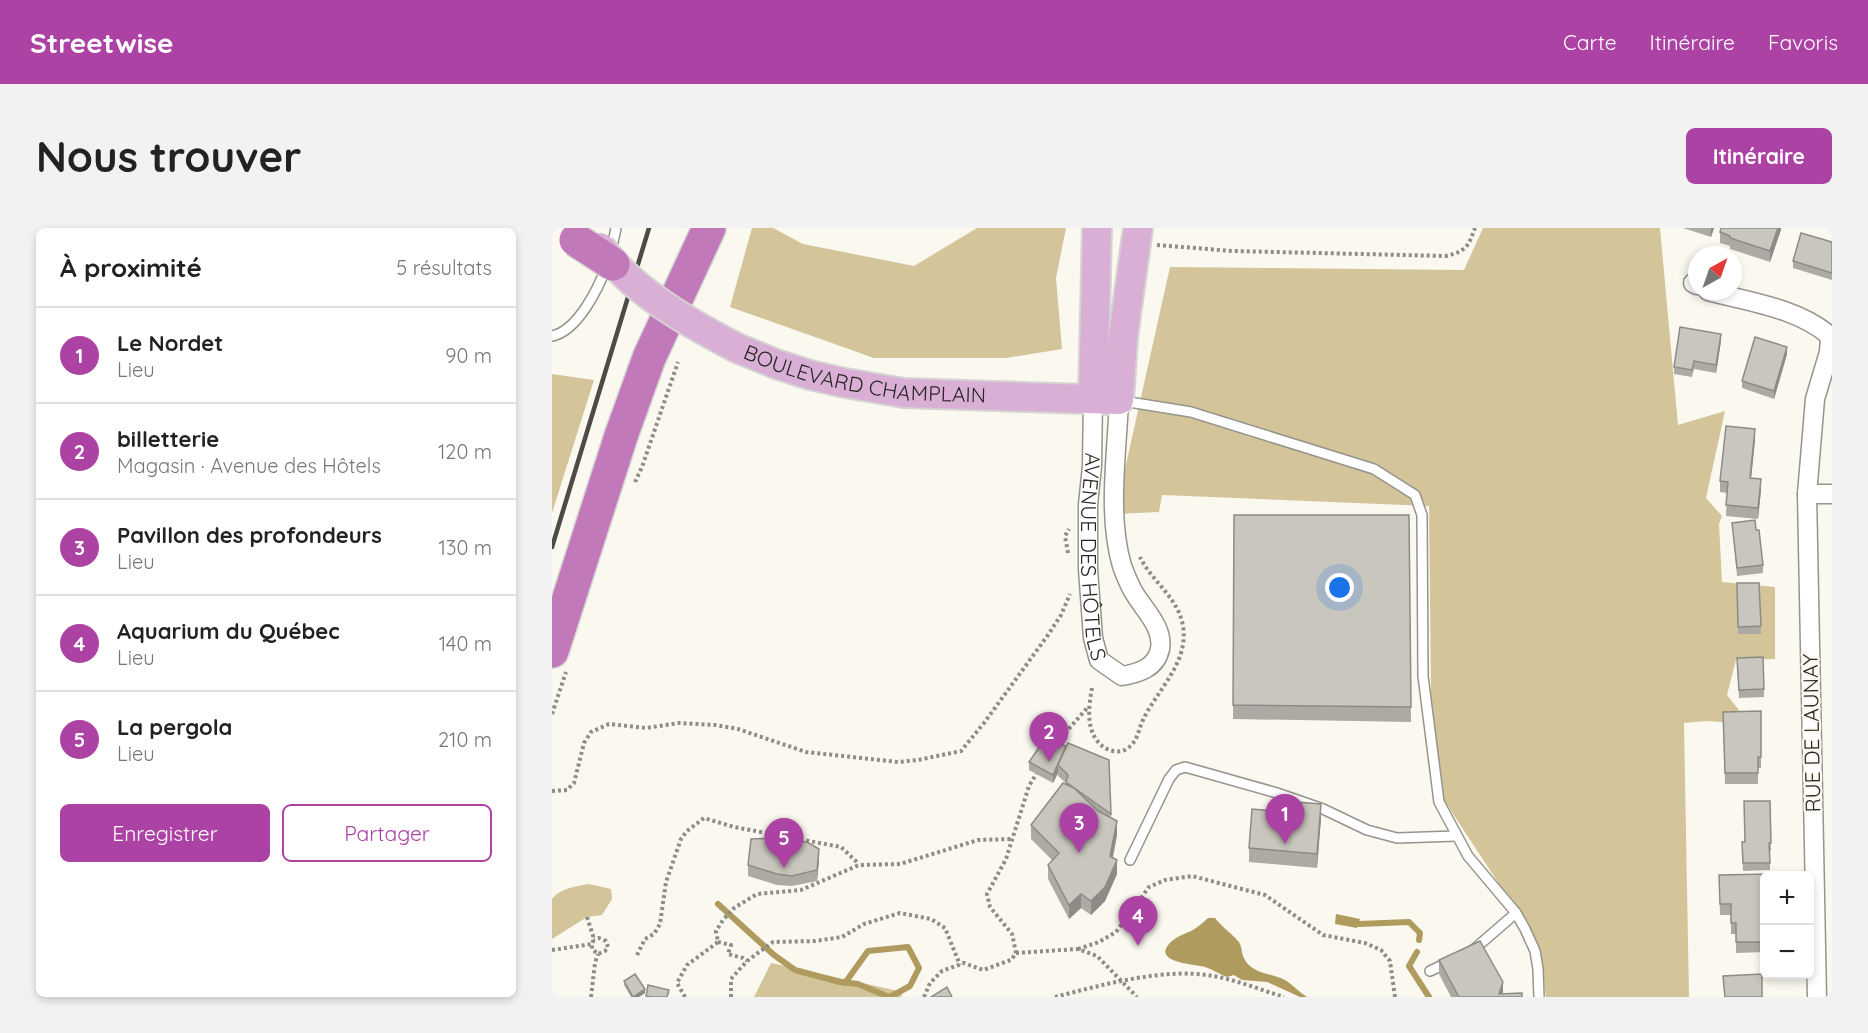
<!DOCTYPE html>
<html lang="fr">
<head>
<meta charset="utf-8">
<style>
  body { margin:0; font-family:Quicksand,sans-serif; background:#f2f2f2; color:#222 }
  .controls { position:absolute; right:18px; bottom:18px; display:grid; overflow:hidden; border-radius:9px; box-shadow:0 3px 9px #0003 }
  .controls button { width:54px; height:54px; display:grid; place-items:center; padding:0; border:0; border-bottom:2px solid #e0e0e0; background:#fff; color:#222; font:30px sans-serif }
  .compass { position:absolute; left:1136px; top:18px; width:54px; height:54px; border-radius:50%; background:#fff; box-shadow:0 3px 9px #0003; rotate:40deg }
  .you { position:absolute; left:788px; top:360px; width:21px; height:21px; margin:-15px; border:4px solid #fff; border-radius:50%; background:#1a73e8; box-shadow:0 0 0 9px #1a73e833 }
  .badge { display:grid; place-items:center; width:39px; height:39px; border-radius:50%; background:#ac42a3; color:#fff; font-size:20px; font-weight:700 }
  .pin { position:absolute; translate:-50% -50px; filter:drop-shadow(0 2px 3px #0008) }
  .pin::after { content:''; position:absolute; top:32px; width:21px; height:18px; background:inherit; clip-path:polygon(0 0,100% 0,50% 100%) }
  .list { margin:0; padding:0; list-style:none }
  h2 { display:flex; justify-content:space-between; align-items:center; height:78px; margin:0; padding:0 24px; font-size:26px }
  h2 small { font-size:20px; font-weight:400; color:#767676 }
  .list li { display:grid; grid-template-columns:39px 1fr auto; gap:18px; align-items:center; box-sizing:border-box; height:96px; padding:0 24px; border-top:2px solid #e0e0e0 }
  .list b { display:block; font-size:22px; white-space:nowrap }
  .list p { margin:0; font-size:20px; white-space:nowrap; color:#767676 }
  .list em { font-size:20px; font-style:normal; color:#767676 }
  .actions { display:flex; gap:12px; padding:18px 24px }
  .actions a { flex:1; padding:14px 0; border:2px solid #ac42a3; border-radius:9px; text-align:center; font-size:21px; color:#ac42a3 }
  .actions .main { background:#ac42a3; color:#fff }
  .map { position:relative; flex:none; width:1280px; height:769px; overflow:hidden; border-radius:9px }
  header { display:flex; align-items:center; gap:36px; box-sizing:border-box; height:84px; padding:0 30px; background:#ac42a3; color:#fff }
  header strong { font-size:28px }
  nav { display:flex; gap:33px; margin-inline-start:auto; font-size:21px }
  .intro { display:flex; align-items:center; justify-content:space-between; box-sizing:border-box; height:144px; padding:0 36px }
  h1 { margin:0; font-size:42px }
  .button { padding:15px 27px; border-radius:9px; background:#ac42a3; color:#fff; font-size:21px; font-weight:700 }
  main { display:flex; gap:36px; padding:0 36px }
  aside { flex:1; background:#fff; border-radius:9px; box-shadow:0 3px 9px #0003 }
  .map>svg:first-child { display:block }
  .green { fill:#d3c599 }
  .water { fill:#af9b5d }
  .lines { fill:none; stroke-linecap:round; stroke-linejoin:round }
  .stream { stroke:#af9b5d; stroke-width:6 }
  .lane-casing { stroke:#97948d; stroke-width:12 }
  .street-casing { stroke:#97948d; stroke-width:21 }
  .primary-casing { stroke:#d4d4d3; stroke-width:32 }
  .highway-casing { stroke:#d4d4d3; stroke-width:36 }
  .path { stroke:#8e8c86; stroke-width:4; stroke-dasharray:3 3; stroke-linecap:butt }
  .lane { stroke:#fff; stroke-width:9 }
  .street { stroke:#fff; stroke-width:18 }
  .primary { stroke:#daafd5; stroke-width:28 }
  .highway { stroke:#c279b9; stroke-width:33 }
  .rail { stroke:#4c4b47; stroke-width:4.5 }
  .primary-bridge-casing { stroke:#d4d4d3; stroke-width:32; stroke-linecap:butt }
  .highway-bridge-casing { stroke:#d4d4d3; stroke-width:36; stroke-linecap:butt }
  .primary-bridge { stroke:#daafd5; stroke-width:28 }
  .highway-bridge { stroke:#c279b9; stroke-width:33 }
  .wall { fill:#adaaa3 }
  .shaded-wall { fill:#8d8b85 }
  .building { fill:#c9c6be; stroke:#8d8b85; stroke-width:1.5 }
  .labels { text-anchor:middle; stroke-width:4.5; stroke-linejoin:round; paint-order:stroke }
  .street-label { font-size:21px; fill:#272623; stroke:#fbf8f0 }
</style>
</head>
<body>
<header>
<strong>Streetwise</strong>
<nav><a>Carte</a><a>Itinéraire</a><a>Favoris</a></nav>
</header>
<div class="intro"><h1>Nous trouver</h1><a class="button">Itinéraire</a></div>
<main>
<aside>
<h2>À proximité<small>5 résultats</small></h2>
<ul class="list">
<li><span class="badge">1</span><div><b>Le Nordet</b><p>Lieu</p></div><em>90 m</em></li>
<li><span class="badge">2</span><div><b>billetterie</b><p>Magasin · Avenue des Hôtels</p></div><em>120 m</em></li>
<li><span class="badge">3</span><div><b>Pavillon des profondeurs</b><p>Lieu</p></div><em>130 m</em></li>
<li><span class="badge">4</span><div><b>Aquarium du Québec</b><p>Lieu</p></div><em>140 m</em></li>
<li><span class="badge">5</span><div><b>La pergola</b><p>Lieu</p></div><em>210 m</em></li>
</ul>
<div class="actions"><a class="main">Enregistrer</a><a>Partager</a></div>
</aside>
<div class="map">
<svg width="1280" height="769" viewBox="0 0 1280 769">
  <rect width="100%" height="100%" fill="#fbf8f0"/>
  <g class="green">
    <path d="M200 0H221L251 16 362 38 425 0H514L504 50 510 121 454 130H322L178 79Z"/>
    <path d="M931 0H1108L1126 197 1173 183 1154 270 1170 288 1167 296 1170 354 1223 359V431L1184 432 1175 467 1198 496 1154 493 1132 495 1137 769H994L986 715 880 554 877 278 610 267 607 284 563 286 618 39 912 42Z"/>
    <path d="M0 146 42 152 0 285Z"/>
    <path d="M37 656 59 661 60 671 50 687 35 689 0 711V671C8 660 25 658 37 656Z"/>
    <path d="M219 735 351 764 349 769H202Z"/>
  </g>
  <g class="water">
    <path d="M784 686 808 691 805 700 783 696Z"/>
    <path d="M656 690H663C670 699 679 705 686 713 692 720 687 728 698 738 709 747 722 746 733 752 741 757 747 764 755 769H748L715 754 690 752 682 747 675 749C667 746 660 741 653 739 644 736 596 735 620 713 626 708 635 705 641 702 647 698 652 694 656 690Z"/>
  </g>
  <g class="lines">
    <g class="stream">
      <path d="M166 676 222 727 243 742 288 754 306 756 337 769"/>
      <path d="M807 696 857 694 868 705 867 712"/>
      <path d="M865 724 857 738 877 769"/>
      <path d="M293 755 316 723 356 719 367 740 358 758 338 769"/>
    </g>
    <g class="lane-casing">
      <g id="lane">
        <path d="M59 24 64 0"/>
        <path d="M0 108C26 103 47 59 55 37"/>
        <path d="M571 173 639 184 822 241 863 267 870 287 871 448 887 574 916 628 964 685 973 701 983 723 986 741 987 769"/>
        <path d="M578 632 617 551 624 542 633 539 725 565 771 581 815 602 845 610 904 608"/>
        <path d="M920 723 964 685"/>
        <path d="M878 743 897 734"/>
      </g>
    </g>
    <g class="street-casing">
      <g id="street">
        <path d="M1141 55 1145 57"/>
        <path d="M1156 63C1197 74 1246 80 1278 108L1277 124 1263 171 1255 266"/>
        <path id="s1" d="M541 171 540 238 536 277V341L541 410 547 432 570 448C587 445 604 440 608 421 612 399 591 381 581 363 577 356 573 346 570 338 555 287 565 225 567 172"/>
        <path d="M1265 769 1255 266H1280"/>
      </g>
    </g>
    <g class="primary-casing">
      <g id="primary">
        <path id="s2" d="M185 120 224 136 258 147 293 155 352 165 567 172 571 109 586 0"/>
        <path d="M541 171 545 0"/>
      </g>
    </g>
    <g class="highway-casing">
      <path id="highway" d="M0 423 69 208 97 130 157 0"/>
    </g>
    <g class="path">
      <path d="M605 17 681 23 894 28C914 23 916 19 923 0"/>
      <path d="M83 254 90 239 126 134"/>
      <path d="M516 325 513 308 517 301"/>
      <path d="M540 460C536 481 533 509 555 521 562 524 570 525 576 520 586 513 586 502 591 492 605 462 637 435 631 398 626 369 600 354 588 329"/>
      <path d="M0 486 14 444"/>
      <path d="M501 519 536 479"/>
      <path d="M0 563 15 562 22 555 32 515 39 504 57 496 94 500 127 495 163 497 186 501 254 524 346 534 366 532 409 523 432 495 496 407 509 387 518 366"/>
      <path d="M35 689 42 711 40 716V721L46 726 53 723 56 719 54 713 47 710 42 711"/>
      <path d="M166 714 179 717 176 726 191 730 195 733"/>
      <path d="M526 721 547 714 564 704 597 659 613 652 640 648 713 667 771 707 813 715 829 722 838 733 843 769"/>
      <path d="M0 722 40 716"/>
      <path d="M464 725 526 721 545 728 585 769"/>
      <path d="M85 727 93 711 102 706 108 696 114 654 129 611 135 603 152 590 182 599 289 619 307 636"/>
      <path d="M39 769 43 735 46 726"/>
      <path d="M133 769 125 755 135 737 166 714 164 703 171 692 182 680 205 666 249 662 307 637 348 636 426 612 461 611"/>
      <path d="M179 769V751L195 733 221 714 263 713 290 709 312 696 348 685 379 691 393 700 408 737"/>
      <path d="M372 769 378 755 390 743 412 735 431 742 459 732 464 725 460 706 438 679 435 666 454 631 477 558 486 543"/>
      <path d="M503 769C550 757 613 739 661 748 685 752 709 762 732 769"/>
    </g>
    <use href="#lane" class="lane"/>
    <use href="#street" class="street"/>
    <use href="#primary" class="primary"/>
    <use href="#highway" class="highway"/>
    <path class="rail" d="M0 319 97 0"/>
    <g class="primary-bridge-casing">
      <path id="primary-bridge" d="M48 19C82 64 135 94 185 120"/>
    </g>
    <g class="highway-bridge-casing">
      <path id="highway-bridge" d="M24 12 61 36"/>
    </g>
    <use href="#primary-bridge" class="primary-bridge"/>
    <use href="#highway-bridge" class="highway-bridge"/>
  </g>
  <g class="wall">
    <path d="M1131 0H1162L1159 9Z"/>
    <path d="M1229 0 1218 34 1178 21V18L1168 15V4Z"/>
    <path d="M1280 14V52L1241 40V33Z"/>
    <path d="M1169 113 1164 145 1142 141 1140 149 1122 146V139Z"/>
    <path d="M1235 126 1222 171 1190 160V153Z"/>
    <path d="M1203 212 1199 250 1209 262 1206 291 1174 288 1175 265 1168 264V253Z"/>
    <path d="M682 287H857L859 494 681 491Z"/>
    <path d="M1180 295 1204 302 1211 337V345L1185 348Z"/>
    <path d="M1185 355H1207L1209 406H1186Z"/>
    <path d="M1185 438 1212 461V469L1187 470Z"/>
    <path d="M1209 483V540H1206V556H1173L1171 484Z"/>
    <path d="M557 532 559 590 565 607 561 629 565 646 553 673 539 687 529 680 517 691 496 651V637L500 632 479 611V597L514 556V555L506 548V545L501 555 477 542V534Z"/>
    <path d="M1218 573 1219 623H1218V642L1191 643 1190 614H1193Z"/>
    <path d="M769 590 765 640 697 634V620Z"/>
    <path d="M267 632 265 653 240 658 225 657 196 648V637Z"/>
    <path d="M1167 647 1212 648V724L1184 725V706H1179V687H1168Z"/>
    <path d="M887 732 951 766 970 769H899L887 746Z"/>
    <path d="M72 753 93 765 87 769H79L72 757Z"/>
  </g>
  <g class="shaded-wall">
    <path d="M1159 0H1162L1159 9Z"/>
    <path d="M1226 0H1229V2L1218 34V23Z"/>
    <path d="M1169 106V113L1164 145V137Z"/>
    <path d="M1235 119V126L1222 171V163Z"/>
    <path d="M1203 201V212L1198 261V250Z"/>
    <path d="M1209 251V262L1206 291V280Z"/>
    <path d="M506 537V545L501 555V547Z"/>
    <path d="M769 576V590L765 640V626Z"/>
    <path d="M565 593V607L558 642V628Z"/>
    <path d="M267 621V632L265 653V642Z"/>
    <path d="M565 632V646L553 673 539 687V673Z"/>
    <path d="M529 666V680L517 691V677Z"/>
    <path d="M951 754V768L947 766Z"/>
    <path d="M93 761V765L87 769H81Z"/>
  </g>
  <g class="building">
    <path d="M1169 0H1226L1218 23 1178 10V8L1168 4Z"/>
    <path d="M1249 5 1280 14V45L1241 33Z"/>
    <path d="M1128 99 1169 106 1164 137 1142 133 1140 142 1122 139Z"/>
    <path d="M1203 109 1235 119 1222 163 1190 153Z"/>
    <path d="M1174 198 1203 201 1198 250 1209 251 1206 280 1174 277 1176 254 1168 253Z"/>
    <path d="M682 287H857L859 479 681 477Z"/>
    <path d="M1203 292 1204 302H1207L1211 337 1185 340 1180 295Z"/>
    <path d="M1185 355H1207L1209 398 1186 399Z"/>
    <path d="M1211 429 1212 461 1187 462 1185 430Z"/>
    <path d="M1209 483V529H1206V545H1173L1171 484Z"/>
    <path d="M492 512 514 518 501 547 477 534Z"/>
    <path d="M516 515 557 532 559 586 514 554 516 547 506 537Z"/>
    <path d="M511 555 522 560 546 583 565 593 558 628 565 632 553 659 539 673 529 666 517 677 496 637 507 625 479 597Z"/>
    <path d="M733 573 769 576 765 626 697 620 700 581 732 584Z"/>
    <path d="M1192 573H1218L1219 615H1217L1218 635H1191L1190 614H1193Z"/>
    <path d="M222 610 255 614 267 621 265 642 240 648 225 646 196 637 199 611Z"/>
    <path d="M1217 646V648H1212V714H1184V695H1179V676H1168L1167 647Z"/>
    <path d="M928 713 951 754 947 766 970 765V769H907L887 732Z"/>
    <path d="M83 746 93 761 81 769 72 753Z"/>
    <path d="M1210 746V769H1173L1171 748Z"/>
    <path d="M96 757 117 762 115 769H100L94 768Z"/>
    <path d="M395 759 400 769H379Z"/>
  </g>
  <g class="labels">
    <g class="street-label">
      <text dy="7" stroke="none"><textPath href="#s2" startOffset="132">BOULEVARD CHAMPLAIN</textPath></text>
      <text dy="7" stroke="none"><textPath href="#s1" startOffset="158">AVENUE DES HÔTELS</textPath></text>
      <text transform="translate(1260 505) rotate(-91)" y="7">RUE DE LAUNAY</text>
    </g>
  </g>
</svg>
<div class="controls">
<button>+</button>
<button>−</button>
</div>
<svg class="compass" viewBox="-18 -18 36 36"><path d="M0-13l5 13h-10z" fill="#e53935"/><path d="M0 13l5-13h-10z" fill="#767676"/></svg>
<div class="you"></div>
<div class="pin badge" style="left:733px;top:616px">1</div>
<div class="pin badge" style="left:497px;top:534px">2</div>
<div class="pin badge" style="left:527px;top:625px">3</div>
<div class="pin badge" style="left:586px;top:718px">4</div>
<div class="pin badge" style="left:232px;top:640px">5</div>
</div>
</main>
</body>
</html>
